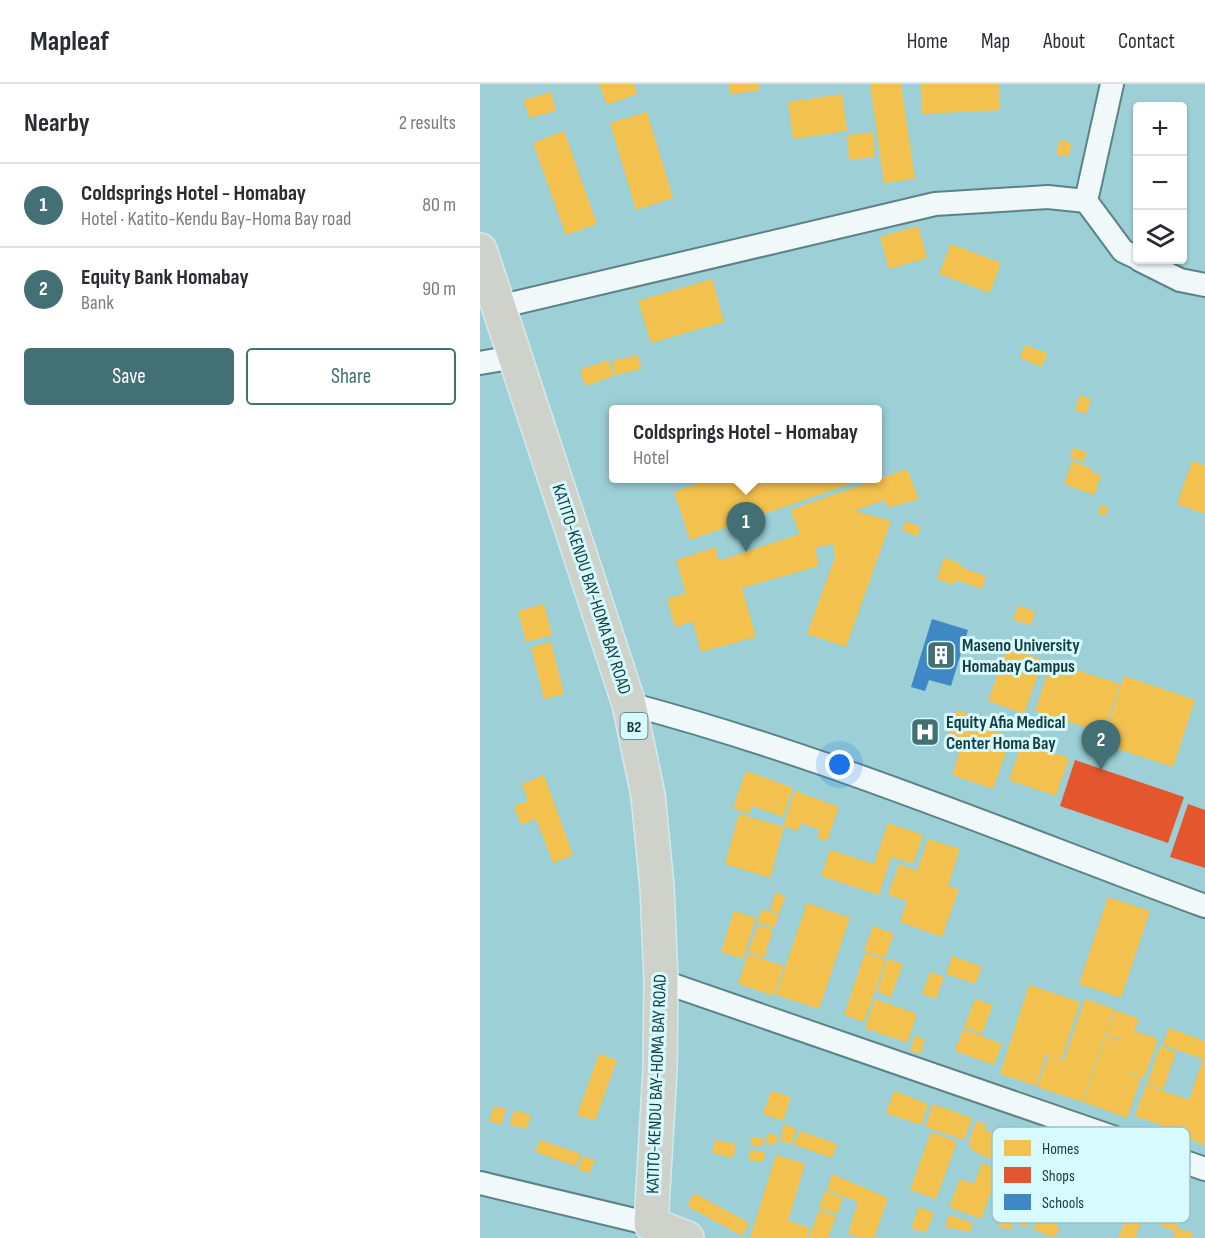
<!DOCTYPE html>
<html lang="en">
<head>
<meta charset="utf-8">
<style>
  body { margin:0; font-family:"Sofia Sans Condensed",sans-serif; background:#f7f7f7; color:#2b2b33 }
  .controls { position:absolute; right:18px; top:18px; display:grid; overflow:hidden; border-radius:6px; box-shadow:0 2px 4px #0004 }
  .controls button { width:54px; height:54px; display:grid; place-items:center; padding:0; border:0; border-bottom:2px solid #e1e1e2; background:#fff; color:#2b2b33; font:30px sans-serif }
  .you { position:absolute; left:360px; top:681px; width:21px; height:21px; margin:-15px; border:4px solid #fff; border-radius:50%; background:#1a73e8; box-shadow:0 0 0 9px #1a73e833 }
  .badge { display:grid; place-items:center; width:39px; height:39px; border-radius:50%; background:#437075; color:#fff; font-size:20px; font-weight:700 }
  .pin { position:absolute; translate:-50% -50px; filter:drop-shadow(0 2px 3px #0008) }
  .pin::after { content:''; position:absolute; top:32px; width:21px; height:18px; background:inherit; clip-path:polygon(0 0,100% 0,50% 100%) }
  .popup { position:absolute; left:129px; top:321px; width:273px; height:78px; box-sizing:border-box; display:grid; place-content:center; border-radius:6px; background:#fff; filter:drop-shadow(0 2px 4px #0005); font-size:20px; white-space:nowrap; color:#7c7c81 }
  .popup b { font-size:22px; color:#2b2b33 }
  .popup::after { content:''; position:absolute; left:50%; top:100%; margin-left:-12px; border:12px solid transparent; border-top-color:#fff }
  .list { margin:0; padding:0; list-style:none }
  h2 { display:flex; justify-content:space-between; align-items:center; height:78px; margin:0; padding:0 24px; font-size:26px }
  h2 small { font-size:20px; font-weight:400; color:#7c7c81 }
  .list li { display:grid; grid-template-columns:39px 1fr auto; gap:18px; align-items:center; box-sizing:border-box; height:84px; padding:0 24px; border-top:2px solid #e1e1e2 }
  .list b { display:block; font-size:22px; white-space:nowrap }
  .list p { margin:0; font-size:20px; white-space:nowrap; color:#7c7c81 }
  .list em { font-size:20px; font-style:normal; color:#7c7c81 }
  .actions { display:flex; gap:12px; padding:18px 24px }
  .actions a { flex:1; padding:14px 0; border:2px solid #437075; border-radius:6px; text-align:center; font-size:21px; color:#437075 }
  .actions .main { background:#437075; color:#fff }
  .icon { flex:none; width:33px; height:33px; fill:none; stroke:currentColor; stroke-width:2; stroke-linecap:round; stroke-linejoin:round }
  .map { position:relative; flex:none; width:725px; height:1154px; overflow:hidden }
  header { display:flex; align-items:center; gap:36px; box-sizing:border-box; height:84px; padding:0 30px; background:#fff; border-bottom:2px solid #e1e1e2 }
  header strong { font-size:28px }
  nav { display:flex; gap:33px; margin-inline-start:auto; font-size:21px }
  main { display:flex }
  aside { flex:1; background:#fff }
  .map>svg:first-child { display:block }
  .homes { fill:#f2c14e }
  .shops { fill:#e4572e }
  .schools { fill:#3f88c5 }
  .lines { fill:none; stroke-linecap:round; stroke-linejoin:round }
  .minor-casing { stroke:#5b8287; stroke-width:26 }
  .trunk-casing { stroke:#d2eaed; stroke-width:36 }
  .minor { stroke:#f0f8f9; stroke-width:22 }
  .trunk { stroke:#ced2cb; stroke-width:33 }
  .labels { text-anchor:middle; stroke-width:6; stroke-linejoin:round; paint-order:stroke }
  .shield { fill:#d7fafe; stroke:#4e767a; stroke-width:1.5 }
  .shield-label { font-size:16px; font-weight:bold; fill:#133d41 }
  .street-label { font-size:18px; fill:#133d41; stroke:#d7fafe }
  .poi-label { font-size:18px; font-weight:bold; fill:#133d41; stroke:#d7fafe; text-anchor:start }
  .key { fill:#d7fafe; stroke:#9cc1c5; stroke-width:1.5 }
  .key-label { font-size:16px; fill:#133d41 }
</style>
</head>
<body>
<header>
<strong>Mapleaf</strong>
<nav><a>Home</a><a>Map</a><a>About</a><a>Contact</a></nav>
</header>
<main>
<aside>
<h2>Nearby<small>2 results</small></h2>
<ul class="list">
<li><span class="badge">1</span><div><b>Coldsprings Hotel - Homabay</b><p>Hotel · Katito-Kendu Bay-Homa Bay road</p></div><em>80 m</em></li>
<li><span class="badge">2</span><div><b>Equity Bank Homabay</b><p>Bank</p></div><em>90 m</em></li>
</ul>
<div class="actions"><a class="main">Save</a><a>Share</a></div>
</aside>
<div class="map">
<svg width="725" height="1154" viewBox="0 0 725 1154">
  <rect width="100%" height="100%" fill="#9cd0d6"/>
  <g class="homes">
    <path d="M119 0H154L157 10 127 21Z"/>
    <path d="M249 0H279V7L250 10Z"/>
    <path d="M390 0H421L435 95 404 99Z"/>
    <path d="M441 0H519L520 26 442 30Z"/>
    <path d="M71 8 76 27 49 34 44 16Z"/>
    <path d="M362 10 367 47 313 55 308 18Z"/>
    <path d="M167 28 193 114 156 126 130 39Z"/>
    <path d="M84 47 117 140 86 151 53 59Z"/>
    <path d="M393 48 395 73 369 76 367 51Z"/>
    <path d="M580 56 592 59 588 73 576 70Z"/>
    <path d="M438 142 447 174 409 185 400 153Z"/>
    <path d="M471 160 521 179 510 209 459 190Z"/>
    <path d="M232 195 244 238 171 259 158 217Z"/>
    <path d="M545 261 567 269 562 283 540 274Z"/>
    <path d="M158 271 161 285 135 291 132 277Z"/>
    <path d="M128 276 134 292 105 302 100 286Z"/>
    <path d="M600 311 611 315 606 330 595 326Z"/>
    <path d="M593 364 607 368 604 378 590 374Z"/>
    <path d="M592 377 612 385 611 388 621 391 614 411 584 400Z"/>
    <path d="M712 377 725 381V430L697 420Z"/>
    <path d="M427 385 439 415 408 424 405 416 374 427 411 437 366 563 327 550 355 473 353 460 335 464 339 482 262 504 276 553 221 568 213 538 195 543 187 515 206 509 196 476 236 463 238 477 320 450 310 426Z"/>
    <path d="M233 394H372L373 399 210 456 194 408Z"/>
    <path d="M620 421 628 423 626 432 618 430Z"/>
    <path d="M426 437 441 443 437 453 422 446Z"/>
    <path d="M464 474 481 480 480 483 506 492 502 505 476 496 474 501 457 495Z"/>
    <path d="M64 520 72 551 46 558 38 527Z"/>
    <path d="M538 522 555 527 551 541 533 536Z"/>
    <path d="M71 558 84 610 64 615 51 563Z"/>
    <path d="M527 563 563 576 544 630 508 617Z"/>
    <path d="M571 578 640 600 624 649 555 627Z"/>
    <path d="M644 592 715 616 693 683 622 660Z"/>
    <path d="M477 626 523 642 518 658 528 662 513 705 472 691 481 664 465 658Z"/>
    <path d="M542 658 589 674 576 712 529 696Z"/>
    <path d="M266 687 313 704 303 733 272 722 269 730 253 724Z"/>
    <path d="M64 691 93 771 73 779 56 735 41 741 34 722 48 717 42 700Z"/>
    <path d="M315 707 359 723 347 757 337 754 340 746 321 739 318 747 303 742Z"/>
    <path d="M259 730 304 743 290 794 245 780Z"/>
    <path d="M408 739 443 751 433 780 411 773 399 811 341 792 350 766 394 780Z"/>
    <path d="M448 755 480 765 468 802 479 805 462 853 420 838 427 817 408 811 419 780 437 787Z"/>
    <path d="M296 808 305 812 299 830 290 826Z"/>
    <path d="M628 813 670 827 641 914 599 900Z"/>
    <path d="M327 819 370 834 339 925 296 911Z"/>
    <path d="M282 825 299 831 294 844 277 838Z"/>
    <path d="M254 827 276 834 263 875 241 868Z"/>
    <path d="M278 841 293 846 284 874 268 868Z"/>
    <path d="M393 842 414 850 405 874 384 867Z"/>
    <path d="M385 869 406 876 384 938 364 931Z"/>
    <path d="M268 870 304 882 294 912 258 900Z"/>
    <path d="M472 872 502 883 495 900 466 890Z"/>
    <path d="M408 875 423 880 411 913 397 908Z"/>
    <path d="M450 888 464 893 456 915 442 910Z"/>
    <path d="M549 901 600 918 582 975 572 973 584 977 605 915 634 925 602 1018 557 1003 569 971 566 970 556 1002 520 990Z"/>
    <path d="M395 915 437 930 427 959 385 944Z"/>
    <path d="M495 915 513 921 502 950 484 943Z"/>
    <path d="M635 926 659 935 654 947 678 955 664 994 631 982 661 994 647 1034 603 1018 626 951 640 956 636 969 641 955 626 950Z"/>
    <path d="M689 944 725 957V1061L700 1052 701 1048 655 1032 666 1001 709 1016 723 975 683 961Z"/>
    <path d="M483 945 522 960 514 981 475 967Z"/>
    <path d="M435 952 445 955 440 970 430 967Z"/>
    <path d="M680 962 696 968 683 1006 667 1000Z"/>
    <path d="M119 970 137 976 115 1037 97 1031Z"/>
    <path d="M291 1007 311 1013 303 1037 283 1030Z"/>
    <path d="M414 1007 448 1020 441 1041 406 1029Z"/>
    <path d="M453 1020 492 1034 484 1056 445 1043Z"/>
    <path d="M14 1022 26 1025 21 1041 9 1037Z"/>
    <path d="M34 1026 51 1031 47 1045 30 1041Z"/>
    <path d="M496 1037 506 1040 504 1046 513 1049 515 1043 559 1057 551 1082 522 1072 519 1079 491 1066 492 1062 488 1061Z"/>
    <path d="M304 1040 316 1044 312 1060 300 1057Z"/>
    <path d="M320 1047 357 1060 352 1074 314 1061Z"/>
    <path d="M451 1048 477 1058 456 1115 430 1106Z"/>
    <path d="M288 1049 298 1052 295 1062 285 1058Z"/>
    <path d="M272 1053 283 1054 282 1063 270 1061Z"/>
    <path d="M60 1056 101 1070 96 1082 55 1068Z"/>
    <path d="M235 1056 256 1060 253 1074 232 1069Z"/>
    <path d="M560 1059 587 1069 580 1091 552 1082Z"/>
    <path d="M270 1066 285 1068 283 1078 268 1076Z"/>
    <path d="M296 1071 325 1080 308 1137 330 1144 327 1154H270Z"/>
    <path d="M103 1072 115 1076 109 1090 98 1085Z"/>
    <path d="M502 1079 519 1086 501 1135 469 1123 480 1095 494 1100Z"/>
    <path d="M663 1084 710 1098 696 1144 713 1149 712 1154H693L695 1147 681 1142 686 1124 654 1115Z"/>
    <path d="M352 1090 408 1114 394 1154H379L368 1149 378 1118 347 1106Z"/>
    <path d="M572 1096 593 1102 583 1132 562 1125Z"/>
    <path d="M534 1098 559 1107 546 1143 533 1138 530 1146 518 1142Z"/>
    <path d="M345 1107 363 1114 357 1130 339 1124Z"/>
    <path d="M214 1109 269 1139 262 1152 207 1122Z"/>
    <path d="M439 1123 454 1129 446 1149 431 1144Z"/>
    <path d="M622 1124 635 1128 630 1140 617 1136Z"/>
    <path d="M650 1125 664 1131 655 1154H638Z"/>
    <path d="M339 1126 356 1132 348 1154H329Z"/>
    <path d="M469 1131 493 1139 490 1148 465 1143Z"/>
    <path d="M559 1133 580 1143 574 1154 553 1145Z"/>
  </g>
  <g class="shops">
    <path d="M595 676 704 713 688 759 580 722Z"/>
    <path d="M708 720 725 726V784L690 773Z"/>
  </g>
  <path class="schools" d="M452 535 488 546 471 602 449 596 445 607 431 603Z"/>
  <g class="lines">
    <g class="minor-casing">
      <g id="minor">
        <path d="M632 0 606 117 643 167 658 174"/>
        <path d="M660 176 700 196 725 201"/>
        <path d="M18 223 455 120 568 113 606 117"/>
        <path d="M0 279 34 273"/>
        <path d="M149 620C346 672 535 752 725 822"/>
        <path d="M181 897 725 1085"/>
        <path d="M0 1099 171 1140"/>
      </g>
    </g>
    <g class="trunk-casing">
      <path id="trunk" d="M0 166 149 620 168 711 177 803 181 897 180 986 171 1140 207 1154"/>
    </g>
    <use href="#minor" class="minor"/>
    <use href="#trunk" class="trunk"/>
  </g>
  <defs>
    <g id="building-square" transform="scale(1.5)"><rect x="-9" y="-9" width="18" height="18" rx="4" fill="#437075" stroke="#d7fafe"/><path d="M-4-6H4V6H1V3H-1V6H-4ZM-2.5-4.3h1.7v1.8h-1.7ZM.8-4.3h1.7v1.8H.8ZM-2.5-1h1.7V.8h-1.7ZM.8-1h1.7V.8H.8Z" fill="#fff"/></g>
    <g id="hospital-square" transform="scale(1.5)"><rect x="-9" y="-9" width="18" height="18" rx="4" fill="#437075" stroke="#d7fafe"/><path d="M-5-5h3v3.5h4V-5h3V5h-3V1.5h-4V5h-3Z" fill="#fff"/></g>
  </defs>
  <g fill-rule="evenodd">
    <use href="#building-square" x="461" y="571"/>
    <use href="#hospital-square" x="445" y="648"/>
  </g>
  <g class="labels">
    <rect class="shield" x="140.5" y="629" width="27" height="26" rx="4.5"/>
    <g class="shield-label">
      <text x="154" y="648">B2</text>
    </g>
    <g class="street-label">
      <text transform="translate(112 505) rotate(72)" y="6">KATITO-KENDU BAY-HOMA BAY ROAD</text>
      <text transform="translate(176 1000) rotate(-88)" y="6">KATITO-KENDU BAY-HOMA BAY ROAD</text>
    </g>
    <g class="poi-label">
      <text x="482" y="567">Maseno University<tspan x="482" dy="21">Homabay Campus</tspan></text>
      <text x="466" y="644">Equity Afia Medical<tspan x="466" dy="21">Center Homa Bay</tspan></text>
    </g>
  </g>
  <rect x="512" y="1043" width="198" height="96" rx="9" class="key"/>
  <rect x="524" y="1056" width="27" height="16" fill="#f2c14e"/>
  <rect x="524" y="1083" width="27" height="16" fill="#e4572e"/>
  <rect x="524" y="1110" width="27" height="16" fill="#3f88c5"/>
  <g class="key-label">
    <text x="562" y="1070">Homes</text>
    <text x="562" y="1097">Shops</text>
    <text x="562" y="1124">Schools</text>
  </g>
</svg>
<div class="controls">
<button>+</button>
<button>−</button>
<button><svg class="icon" aria-label="layers" viewBox="0 0 24 24"><path d="M12 4l9 5-9 5-9-5zM3 14l9 5 9-5"/></svg></button>
</div>
<div class="you"></div>
<div class="pin badge" style="left:266px;top:468px">1</div>
<div class="popup"><b>Coldsprings Hotel - Homabay</b>Hotel</div>
<div class="pin badge" style="left:621px;top:686px">2</div>
</div>
</main>
</body>
</html>
